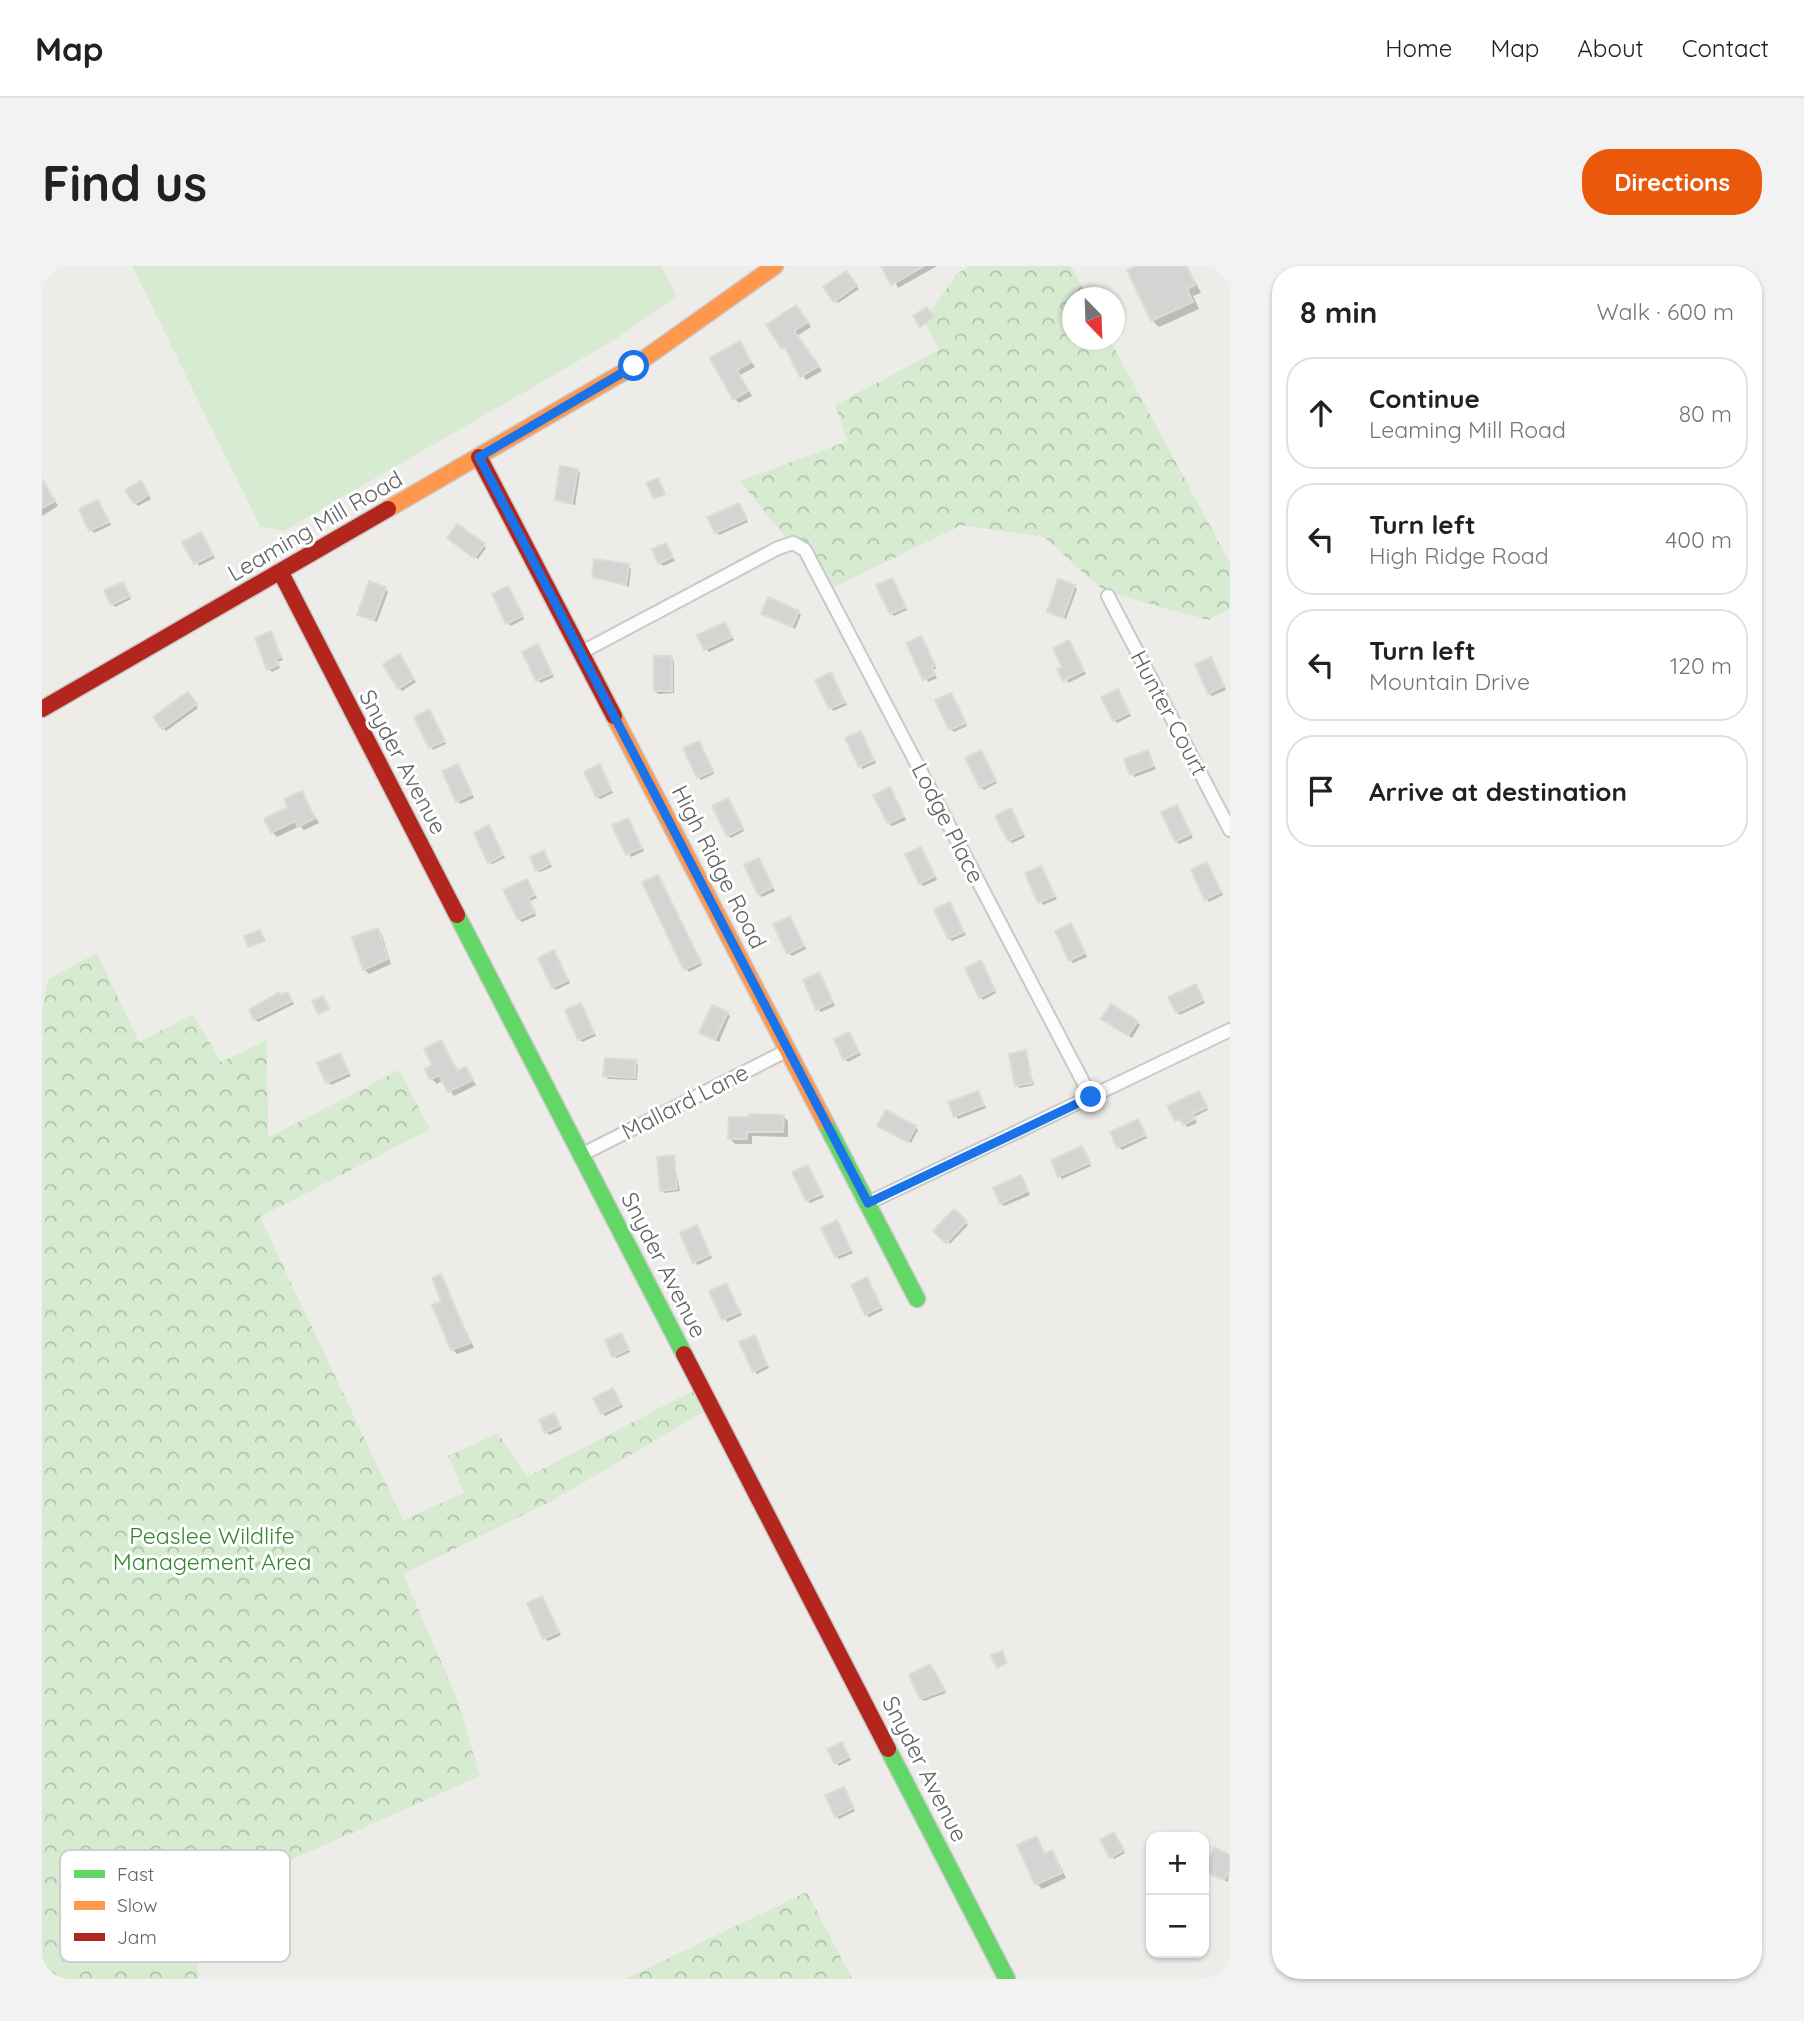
<!DOCTYPE html>
<html lang="en">
<head>
<meta charset="utf-8">
<style>
  body { margin:0; font-family:Quicksand,sans-serif; background:#f2f2f2; color:#202124 }
  .controls { position:absolute; right:21px; bottom:21px; display:grid; overflow:hidden; border-radius:14px; box-shadow:0 2px 5px #0004 }
  .controls button { width:63px; height:63px; display:grid; place-items:center; padding:0; border:0; border-bottom:2px solid #e0e0e0; background:#fff; color:#202124; font:35px sans-serif }
  .compass { position:absolute; left:1020px; top:21px; width:63px; height:63px; border-radius:50%; background:#fff; box-shadow:0 2px 5px #0004; rotate:157deg }
  .stop { position:absolute; width:21px; height:21px; margin:-16px; border:5px solid #1a73e8; border-radius:50%; background:#fff }
  .stop.end { background:#1a73e8; border-color:#fff; box-shadow:0 2px 7px #0008 }
  .list { margin:0; padding:0; list-style:none }
  h2 { display:flex; justify-content:space-between; align-items:center; height:91px; margin:0; padding:0 28px; font-size:30px }
  h2 small { font-size:23px; font-weight:400; color:#757577 }
  .list li { display:grid; grid-template-columns:46px 1fr auto; gap:21px; align-items:center; box-sizing:border-box; height:112px; margin:0 14px 14px; padding:0 14px; border:2px solid #e0e0e0; border-radius:28px }
  .list b { display:block; font-size:26px; white-space:nowrap }
  .list p { margin:0; font-size:23px; white-space:nowrap; color:#757577 }
  .list em { font-size:23px; font-style:normal; color:#757577 }
  .icon { flex:none; width:38px; height:38px; fill:none; stroke:currentColor; stroke-width:2; stroke-linecap:round; stroke-linejoin:round }
  .map { position:relative; flex:none; width:1188px; height:1713px; overflow:hidden; border-radius:28px }
  header { display:flex; align-items:center; gap:42px; box-sizing:border-box; height:98px; padding:0 35px; background:#fff; border-bottom:2px solid #e0e0e0 }
  header strong { font-size:33px }
  nav { display:flex; gap:38px; margin-inline-start:auto; font-size:24px }
  .intro { display:flex; align-items:center; justify-content:space-between; box-sizing:border-box; height:168px; padding:0 42px }
  h1 { margin:0; font-size:49px }
  .button { padding:18px 32px; border-radius:28px; background:#ea580c; color:#fff; font-size:24px; font-weight:700 }
  main { display:flex; gap:42px; padding:0 42px }
  aside { flex:1; background:#fff; border-radius:28px; box-shadow:0 2px 5px #0004 }
  .map>svg:first-child { display:block }
  .green { fill:#d7ebd1 }
  .forest { fill:url(#forest-crowns) }
  .shadow { fill:#0003 }
  .building { fill:#d6d4d2; stroke:#dedbd7; stroke-width:2 }
  .lines { fill:none; stroke-linecap:round; stroke-linejoin:round }
  .street-casing { stroke:#c9c9c9; stroke-width:16 }
  .fast-casing { stroke:#cacaca; stroke-width:19 }
  .slow-casing { stroke:#cacaca; stroke-width:19 }
  .jam-casing { stroke:#cacaca; stroke-width:19 }
  .street { stroke:#fcfcfc; stroke-width:12 }
  .fast { stroke:#63d668; stroke-width:16 }
  .slow { stroke:#ff974d; stroke-width:16 }
  .jam { stroke:#b3261e; stroke-width:16 }
  .route { stroke:#1a73e8; stroke-width:9 }
  .labels { text-anchor:middle; stroke-width:6; stroke-linejoin:round; paint-order:stroke }
  .street-label { font-size:23px; fill:#5d6367; stroke:#fff }
  .park-label { font-size:23px; fill:#33872c; stroke:#fff }
  .key { fill:#fff; stroke:#ced0d1; stroke-width:2 }
  .key-label { font-size:19px; fill:#5d6367 }
</style>
</head>
<body>
<header>
<strong>Map</strong>
<nav><a>Home</a><a>Map</a><a>About</a><a>Contact</a></nav>
</header>
<div class="intro"><h1>Find us</h1><a class="button">Directions</a></div>
<main>
<div class="map">
<svg width="1188" height="1713" viewBox="0 0 1188 1713">
  <defs>
    <pattern id="forest-crowns" width="20" height="18" patternUnits="userSpaceOnUse" patternTransform="scale(1.75)"><rect width="20" height="18" fill="#d7ebd1"/><path d="M2 6a3 3 0 1 1 6 0M12 15a3 3 0 1 1 6 0" fill="none" stroke="#b2c2ad"/></pattern>
  </defs>
  <rect width="100%" height="100%" fill="#eeece8"/>
  <path class="green" d="M90 0H619L635 30 574 73 242 265 218 260Z"/>
  <g class="forest">
    <path d="M928 0H1029L1045 31 1030 32V74H1068L1188 297V343L1166 354 1062 325 1002 271 920 259 786 324 698 215 806 175 793 139 897 84 882 54 916 7Z"/>
    <path d="M55 687 97 776 151 748 179 796 225 774 226 872 357 804 388 863 218 951 361 1254 422 1227 406 1190 456 1167 485 1211 662 1119 673 1139 510 1235 361 1308 416 1435 438 1510 146 1640 157 1713H0V745L6 713Z"/>
    <path d="M765 1626 810 1713H583Z"/>
  </g>
  <g class="shadow">
    <path d="M845 0H895L856 22Z"/>
    <path d="M1098 0H1145L1159 27 1151 30 1157 43 1117 61 1110 54Z"/>
    <path d="M807 10 817 23 796 37 793 34Z"/>
    <path d="M758 45 769 61 755 70 780 105 764 114 747 86 741 82Z"/>
    <path d="M697 77 713 101 698 109 710 130 697 137 692 132Z"/>
    <path d="M535 204 538 207 533 239 518 236 515 233Z"/>
    <path d="M0 212 16 240 0 250Z"/>
    <path d="M101 220 109 233 96 240 93 237Z"/>
    <path d="M56 236 69 259 52 267 49 264Z"/>
    <path d="M697 239 706 256 677 269 674 266Z"/>
    <path d="M159 268 173 292 157 300 143 276Z"/>
    <path d="M410 275 441 279 444 282 436 293Z"/>
    <path d="M624 279 633 295 621 300 618 297Z"/>
    <path d="M586 300 589 303 587 321 551 310Z"/>
    <path d="M850 314 865 344 852 350 849 347Z"/>
    <path d="M81 318 89 333 73 341 70 338Z"/>
    <path d="M1032 320 1035 323 1024 353 1010 348 1007 345Z"/>
    <path d="M466 322 482 353 469 360 466 357Z"/>
    <path d="M343 323 346 326 335 356 320 351 317 348Z"/>
    <path d="M756 346 759 349 753 363 721 347Z"/>
    <path d="M683 358 692 374 667 386 664 383Z"/>
    <path d="M229 367 241 394 236 396 238 402 230 406 227 403Z"/>
    <path d="M879 372 894 402 891 404 895 412 886 416 866 378Z"/>
    <path d="M1027 376 1044 408 1026 417 1023 402Z"/>
    <path d="M496 380 512 411 498 417 482 387Z"/>
    <path d="M629 392 632 395V427L616 428 613 425Z"/>
    <path d="M360 393 374 416 360 425 357 422Z"/>
    <path d="M1169 393 1184 424 1170 430 1167 427Z"/>
    <path d="M791 411 805 439 791 445 775 415Z"/>
    <path d="M1078 428 1089 450 1075 457 1072 454Z"/>
    <path d="M909 429 925 460 912 466 909 463Z"/>
    <path d="M149 431 156 442 124 465 121 462Z"/>
    <path d="M387 445 404 478 391 484 374 451Z"/>
    <path d="M818 467 834 497 821 503 818 500Z"/>
    <path d="M656 477 672 508 659 514 656 511Z"/>
    <path d="M939 486 955 517 942 524 939 521Z"/>
    <path d="M1106 486 1114 503 1093 511 1090 508Z"/>
    <path d="M416 500 432 532 418 538 416 535Z"/>
    <path d="M560 503 571 527 558 533 555 530Z"/>
    <path d="M848 523 864 554 850 560 847 557Z"/>
    <path d="M260 527 277 557 262 564 258 560 235 571 230 566Z"/>
    <path d="M686 534 702 565 689 572 686 569Z"/>
    <path d="M1135 541 1151 572 1137 578 1134 575Z"/>
    <path d="M971 547 983 571 970 577 967 574Z"/>
    <path d="M585 554 602 585 589 591 572 560Z"/>
    <path d="M447 561 463 592 450 598 447 596Z"/>
    <path d="M879 583 895 614 881 620 878 617Z"/>
    <path d="M502 586 510 601 498 606 495 604Z"/>
    <path d="M717 594 733 625 720 631 717 628Z"/>
    <path d="M1165 598 1181 629 1167 636 1164 633Z"/>
    <path d="M999 602 1015 633 1001 639 985 608Z"/>
    <path d="M616 611 660 699 647 706 644 703Z"/>
    <path d="M485 615 495 632 488 635 494 650 480 656 477 653Z"/>
    <path d="M910 641 924 669 910 675 907 672Z"/>
    <path d="M748 652 764 683 750 690 747 687Z"/>
    <path d="M1029 659 1045 691 1031 697 1028 694Z"/>
    <path d="M335 664 340 669 349 698 327 708 322 703Z"/>
    <path d="M512 686 528 717 514 724 511 721Z"/>
    <path d="M939 696 954 727 941 734 938 731Z"/>
    <path d="M779 712 793 740 779 746 776 743Z"/>
    <path d="M1153 720 1163 737 1138 749 1135 746Z"/>
    <path d="M245 728 252 738 216 756 213 753Z"/>
    <path d="M539 739 554 770 540 776 537 773Z"/>
    <path d="M685 747 688 750 677 776 659 767Z"/>
    <path d="M1064 756H1095L1098 759 1090 772Z"/>
    <path d="M807 768 819 789 806 796 803 793Z"/>
    <path d="M399 776 417 806 424 803 434 819 412 830 401 814 395 818 390 813Z"/>
    <path d="M983 786 992 819 978 822 975 819Z"/>
    <path d="M298 789 309 810 289 819 286 816Z"/>
    <path d="M593 796 596 799 595 814 566 813 563 809Z"/>
    <path d="M936 827 944 842 916 853 914 850Z"/>
    <path d="M1157 827 1166 844 1152 851 1155 857 1145 861 1141 855 1134 854Z"/>
    <path d="M741 850 746 855V871L710 870V878H693L688 873Z"/>
    <path d="M1096 855 1105 872 1080 884 1077 881Z"/>
    <path d="M873 861 876 864 869 877 840 862Z"/>
    <path d="M1040 882 1049 900 1020 913 1018 910Z"/>
    <path d="M631 891 638 925 623 927 620 924Z"/>
    <path d="M766 901 782 931 768 937 765 934Z"/>
    <path d="M979 911 988 929 962 940 959 937Z"/>
    <path d="M912 945 926 959 908 978 894 965Z"/>
    <path d="M795 956 811 987 797 993 794 990Z"/>
    <path d="M657 964 670 992 656 999 653 996Z"/>
    <path d="M399 1010 432 1082 415 1088 410 1083Z"/>
    <path d="M825 1013 841 1044 827 1051 824 1048Z"/>
    <path d="M684 1019 700 1049 685 1056 669 1026Z"/>
    <path d="M579 1069 588 1086 575 1092 572 1090Z"/>
    <path d="M712 1071 727 1102 715 1108 712 1105Z"/>
    <path d="M571 1124 581 1141 563 1150 560 1147Z"/>
    <path d="M512 1149 520 1163 507 1169 504 1166Z"/>
    <path d="M500 1332 519 1369 506 1375 503 1372Z"/>
    <path d="M888 1400 904 1427 882 1435 879 1432Z"/>
    <path d="M800 1478 809 1494 797 1500 794 1497Z"/>
    <path d="M801 1523 813 1545 797 1553 794 1550Z"/>
    <path d="M1074 1571 1083 1587 1072 1593 1069 1590Z"/>
    <path d="M994 1572 1004 1589 1009 1586 1014 1591 1024 1612 1000 1623 995 1618Z"/>
    <path d="M1188 1591 1186 1616 1167 1607Z"/>
  </g>
  <g class="building">
    <path d="M839 0H882L849 19Z"/>
    <path d="M1094 0H1145L1153 19 1145 23 1151 36 1109 55 1085 4Z"/>
    <path d="M804 5 815 19 792 36 781 21Z"/>
    <path d="M754 39 766 56 752 65 777 100 758 111 743 81 740 83 724 59Z"/>
    <path d="M885 41 892 51 878 61 871 50Z"/>
    <path d="M698 75 709 96 695 104 706 125 691 134 668 92Z"/>
    <path d="M518 200 536 203 530 237 513 234Z"/>
    <path d="M616 212 623 228 612 233 604 217Z"/>
    <path d="M0 213 13 235 0 242Z"/>
    <path d="M99 215 107 229 92 238 83 224Z"/>
    <path d="M56 234 67 256 47 265 37 243Z"/>
    <path d="M697 237 705 253 673 267 665 251Z"/>
    <path d="M415 258 443 278 432 292 405 272Z"/>
    <path d="M159 266 171 289 152 298 140 276Z"/>
    <path d="M624 277 631 291 616 298 610 283Z"/>
    <path d="M552 293 587 298 584 319 550 311Z"/>
    <path d="M850 312 864 341 848 348 834 319Z"/>
    <path d="M1016 313 1033 319 1021 352 1005 346Z"/>
    <path d="M327 315 344 321 332 354 315 349Z"/>
    <path d="M81 316 88 330 69 339 62 324Z"/>
    <path d="M466 320 481 350 464 358 450 328Z"/>
    <path d="M726 331 757 345 750 361 719 348Z"/>
    <path d="M683 356 690 371 662 384 655 369Z"/>
    <path d="M229 365 239 391 234 393 236 399 225 404 213 372Z"/>
    <path d="M879 370 893 399 890 401 893 409 881 414 864 377Z"/>
    <path d="M1027 374 1042 405 1021 415 1015 403 1020 401 1011 382Z"/>
    <path d="M496 378 510 408 494 415 480 386Z"/>
    <path d="M358 388 372 413 356 423 341 398Z"/>
    <rect x="612" y="390" width="18" height="35"/>
    <path d="M1169 391 1182 420 1166 428 1153 398Z"/>
    <path d="M789 406 803 436 787 443 773 414Z"/>
    <path d="M1076 423 1087 447 1071 455 1059 431Z"/>
    <path d="M146 426 155 438 120 463 111 451Z"/>
    <path d="M909 427 924 457 907 464 893 434Z"/>
    <path d="M387 443 403 475 387 482 372 451Z"/>
    <path d="M819 465 832 494 817 501 803 472Z"/>
    <path d="M657 475 671 505 655 512 641 482Z"/>
    <path d="M939 484 954 514 938 522 923 492Z"/>
    <path d="M1106 484 1112 500 1088 509 1082 493Z"/>
    <path d="M416 498 430 528 414 536 400 505Z"/>
    <path d="M558 498 569 524 554 531 542 506Z"/>
    <path d="M848 521 862 550 846 558 831 529Z"/>
    <path d="M260 525 273 552 256 561 253 555 229 567 222 553 246 541 242 533Z"/>
    <path d="M686 532 701 562 685 570 670 540Z"/>
    <path d="M1135 539 1149 568 1133 576 1119 546Z"/>
    <path d="M969 542 981 568 966 575 953 550Z"/>
    <path d="M586 552 600 582 584 589 570 559Z"/>
    <path d="M447 559 461 589 446 597 432 567Z"/>
    <path d="M879 581 893 610 877 618 863 588Z"/>
    <path d="M502 584 508 598 494 605 488 591Z"/>
    <path d="M717 592 731 621 716 629 702 599Z"/>
    <path d="M1165 596 1179 626 1163 634 1149 604Z"/>
    <path d="M999 600 1013 630 996 637 983 607Z"/>
    <path d="M616 609 659 696 642 704 600 616Z"/>
    <path d="M485 613 493 629 486 632 493 646 476 654 461 624Z"/>
    <path d="M908 636 922 666 906 673 892 643Z"/>
    <path d="M748 650 762 680 745 688 731 658Z"/>
    <path d="M1029 657 1043 687 1027 695 1013 665Z"/>
    <path d="M336 662 346 693 321 704 310 671Z"/>
    <path d="M218 664 223 675 206 681 202 670Z"/>
    <path d="M512 684 526 714 510 722 496 692Z"/>
    <path d="M939 694 953 724 937 732 923 702Z"/>
    <path d="M777 706 791 736 774 744 761 714Z"/>
    <path d="M1154 718 1161 734 1134 747 1126 731Z"/>
    <path d="M237 726 239 729 246 726 250 735 212 754 207 744Z"/>
    <path d="M281 730 287 743 276 748 270 735Z"/>
    <path d="M539 737 552 767 536 774 523 744Z"/>
    <path d="M1069 738 1096 755 1086 770 1059 753Z"/>
    <path d="M670 739 686 746 673 774 657 767Z"/>
    <path d="M807 766 817 786 801 794 792 773Z"/>
    <path d="M399 774 415 805 424 801 431 814 406 826 397 809 388 814 383 803 390 799 382 783Z"/>
    <path d="M984 784 990 817 973 820 967 788Z"/>
    <path d="M298 787 307 807 284 817 275 797Z"/>
    <path d="M563 792 594 794 593 812 561 810Z"/>
    <path d="M936 825 942 839 912 851 906 836Z"/>
    <path d="M1157 825 1165 841 1151 848 1153 853 1141 859 1138 853 1133 855 1125 840Z"/>
    <path d="M844 844 874 860 866 876 835 860Z"/>
    <path d="M707 848 742 849 741 866H705V873H686L687 851H707Z"/>
    <path d="M1096 853 1104 869 1075 882 1068 866Z"/>
    <path d="M1040 880 1048 897 1016 911 1009 894Z"/>
    <path d="M632 889 635 923 618 925 615 891Z"/>
    <path d="M766 899 780 928 764 935 750 906Z"/>
    <path d="M979 909 986 925 958 938 951 922Z"/>
    <path d="M912 943 925 955 904 977 891 965Z"/>
    <path d="M795 954 809 984 793 991 779 962Z"/>
    <path d="M655 959 668 989 651 997 638 967Z"/>
    <path d="M399 1008 428 1077 409 1084 390 1039 399 1035 390 1012Z"/>
    <path d="M825 1011 839 1041 823 1049 809 1019Z"/>
    <path d="M684 1017 698 1046 680 1054 667 1025Z"/>
    <path d="M579 1067 587 1083 570 1091 563 1074Z"/>
    <path d="M713 1069 725 1099 711 1106 697 1076Z"/>
    <path d="M571 1122 579 1138 559 1148 551 1132Z"/>
    <path d="M512 1147 518 1160 503 1167 497 1154Z"/>
    <path d="M500 1330 517 1366 501 1373 485 1337Z"/>
    <path d="M960 1385 965 1397 955 1402 949 1389Z"/>
    <path d="M888 1398 903 1424 878 1433 867 1409Z"/>
    <path d="M800 1476 807 1491 793 1498 785 1483Z"/>
    <path d="M802 1521 812 1542 793 1551 783 1529Z"/>
    <path d="M1072 1566 1082 1584 1068 1592 1058 1574Z"/>
    <path d="M995 1570 1002 1588 1010 1584 1020 1607 993 1619 975 1579Z"/>
    <path d="M1172 1581 1188 1589V1603L1182 1614 1162 1605Z"/>
  </g>
  <g class="lines">
    <g class="street-casing">
      <g id="street">
        <path d="M1066 330 1188 564"/>
        <path d="M540 386 736 282 751 277 763 284 1049 831"/>
        <path d="M539 889 746 784"/>
        <path d="M826 937 1188 764"/>
      </g>
    </g>
    <g class="fast-casing">
      <g id="fast">
        <path d="M415 649 642 1088"/>
        <path d="M783 856 875 1033"/>
        <path d="M846 1483 965 1713"/>
      </g>
    </g>
    <g class="slow-casing">
      <g id="slow">
        <path d="M346 243 592 100 733 0"/>
        <path d="M572 450 783 856"/>
      </g>
    </g>
    <g class="jam-casing">
      <g id="jam">
        <path d="M437 191 572 450"/>
        <path d="M239 307 415 649"/>
        <path d="M0 443 346 243"/>
        <path d="M642 1088 846 1483"/>
      </g>
    </g>
    <use href="#street" class="street"/>
    <use href="#fast" class="fast"/>
    <use href="#slow" class="slow"/>
    <use href="#jam" class="jam"/>
  </g>
  <g class="lines">
    <path class="route" d="M592 100 437 191 826 937 1049 831"/>
  </g>
  <g class="labels">
    <g class="street-label">
      <text transform="translate(273 260) rotate(-30)" y="8">Leaming Mill Road</text>
      <text transform="translate(1127 447) rotate(62)" y="8">Hunter Court</text>
      <text transform="translate(361 496) rotate(62)" y="8">Snyder Avenue</text>
      <text transform="translate(906 557) rotate(63)" y="8">Lodge Place</text>
      <text transform="translate(677 601) rotate(63)" y="8">High Ridge Road</text>
      <text transform="translate(643 836) rotate(-27)" y="8">Mallard Lane</text>
      <text transform="translate(622 999) rotate(63)" y="8">Snyder Avenue</text>
      <text transform="translate(883 1503) rotate(63)" y="8">Snyder Avenue</text>
    </g>
    <g class="park-label">
      <text x="170" y="1278">Peaslee Wildlife<tspan x="170" dy="26">Management Area</tspan></text>
    </g>
  </g>
  <rect x="18" y="1584" width="230" height="112" rx="10" class="key"/>
  <rect x="32" y="1604" width="31" height="8" fill="#63d668"/>
  <rect x="32" y="1635" width="31" height="9" fill="#ff974d"/>
  <rect x="32" y="1667" width="31" height="8" fill="#b3261e"/>
  <g class="key-label">
    <text x="75" y="1615">Fast</text>
    <text x="75" y="1646">Slow</text>
    <text x="75" y="1678">Jam</text>
  </g>
</svg>
<div class="controls">
<button>+</button>
<button>−</button>
</div>
<svg class="compass" viewBox="-18 -18 36 36"><path d="M0-13l5 13h-10z" fill="#e53935"/><path d="M0 13l5-13h-10z" fill="#757577"/></svg>
<div class="stop" style="left:592px;top:100px"></div>
<div class="stop end" style="left:1049px;top:831px"></div>
</div>
<aside>
<h2>8 min<small>Walk · 600 m</small></h2>
<ul class="list">
<li><svg class="icon" aria-label="ahead" viewBox="0 0 24 24"><path d="M12 20V5M6 11l6-6 6 6"/></svg><div><b>Continue</b><p>Leaming Mill Road</p></div><em>80 m</em></li>
<li><svg class="icon" aria-label="left" viewBox="0 0 24 24"><path d="M17 20v-9H6M10 6l-5 5 5 5"/></svg><div><b>Turn left</b><p>High Ridge Road</p></div><em>400 m</em></li>
<li><svg class="icon" aria-label="left" viewBox="0 0 24 24"><path d="M17 20v-9H6M10 6l-5 5 5 5"/></svg><div><b>Turn left</b><p>Mountain Drive</p></div><em>120 m</em></li>
<li><svg class="icon" aria-label="arrive" viewBox="0 0 24 24"><path d="M6 21V4h12l-3 4 3 4H6"/></svg><div><b>Arrive at destination</b></div></li>
</ul>
</aside>
</main>
</body>
</html>
